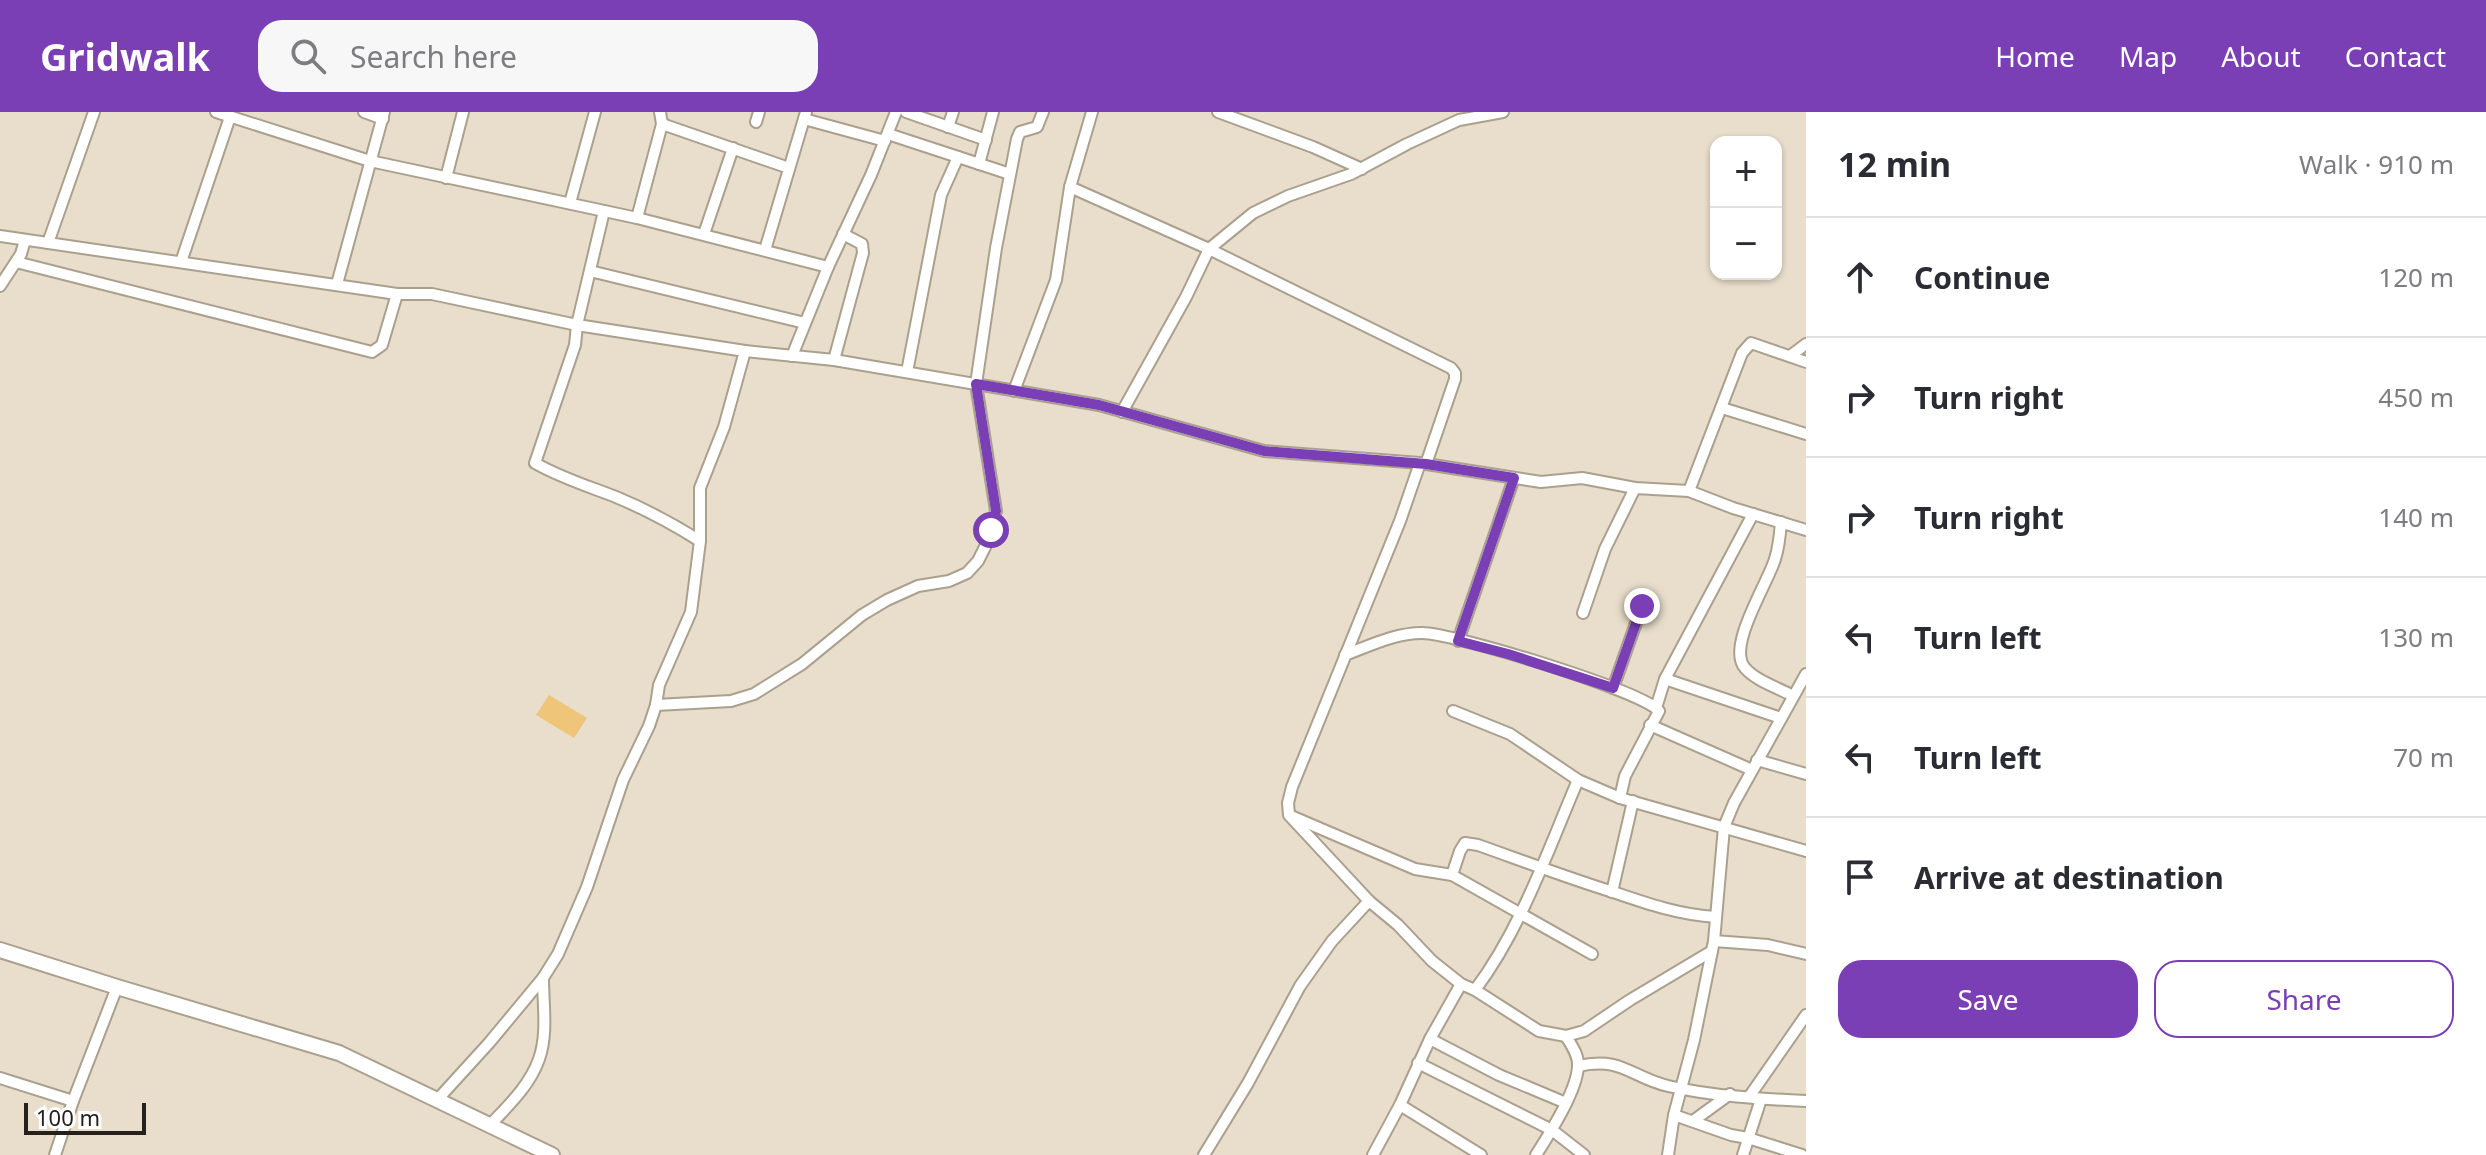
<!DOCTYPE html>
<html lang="en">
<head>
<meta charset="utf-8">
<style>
  body { margin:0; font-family:"Noto Sans",sans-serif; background:#f7f7f7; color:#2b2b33 }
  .controls { position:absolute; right:24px; top:24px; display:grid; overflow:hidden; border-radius:16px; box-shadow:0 2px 6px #0004 }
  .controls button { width:72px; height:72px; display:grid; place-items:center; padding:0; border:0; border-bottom:2px solid #e1e1e2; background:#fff; color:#2b2b33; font:40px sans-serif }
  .scale { position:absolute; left:24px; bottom:20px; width:122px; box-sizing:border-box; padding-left:8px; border:4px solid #26221b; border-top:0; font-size:22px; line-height:28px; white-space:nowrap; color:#26221b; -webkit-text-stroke:6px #fff; paint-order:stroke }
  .stop { position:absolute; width:24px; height:24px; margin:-18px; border:6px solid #7a3fb5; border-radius:50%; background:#fff }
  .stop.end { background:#7a3fb5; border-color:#fff; box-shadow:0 2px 8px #0008 }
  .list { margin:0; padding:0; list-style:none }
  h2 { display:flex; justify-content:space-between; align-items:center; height:104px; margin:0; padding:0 32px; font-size:34px }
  h2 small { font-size:26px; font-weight:400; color:#7c7c81 }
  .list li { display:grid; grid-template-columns:52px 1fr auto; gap:24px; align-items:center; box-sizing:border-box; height:120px; padding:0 32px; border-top:2px solid #e1e1e2 }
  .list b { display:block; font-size:30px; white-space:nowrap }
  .list em { font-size:26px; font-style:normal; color:#7c7c81 }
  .actions { display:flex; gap:16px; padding:24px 32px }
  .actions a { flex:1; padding:18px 0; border:2px solid #7a3fb5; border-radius:24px; text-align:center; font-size:28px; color:#7a3fb5 }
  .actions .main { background:#7a3fb5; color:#fff }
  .icon { flex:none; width:44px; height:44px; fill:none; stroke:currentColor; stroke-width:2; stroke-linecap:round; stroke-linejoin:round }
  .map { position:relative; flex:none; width:1806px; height:1043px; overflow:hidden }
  header { display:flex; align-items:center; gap:48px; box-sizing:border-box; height:112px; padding:0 40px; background:#7a3fb5; color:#fff }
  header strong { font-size:38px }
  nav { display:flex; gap:44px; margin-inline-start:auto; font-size:28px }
  .search { width:560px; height:72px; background:#f7f7f7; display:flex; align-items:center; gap:20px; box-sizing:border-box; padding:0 28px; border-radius:24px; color:#7c7c81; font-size:30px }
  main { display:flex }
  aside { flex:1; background:#fff }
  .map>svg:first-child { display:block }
  .green { fill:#eec579 }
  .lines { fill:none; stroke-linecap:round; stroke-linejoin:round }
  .street-casing { stroke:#aaa08e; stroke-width:14 }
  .secondary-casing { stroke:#aaa08e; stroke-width:18 }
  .street { stroke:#fff; stroke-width:10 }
  .secondary { stroke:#fff; stroke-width:14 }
  .route { stroke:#7a3fb5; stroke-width:10 }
</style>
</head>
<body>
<header>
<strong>Gridwalk</strong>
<div class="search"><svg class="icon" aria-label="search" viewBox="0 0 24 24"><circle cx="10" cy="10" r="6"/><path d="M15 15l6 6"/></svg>Search here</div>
<nav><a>Home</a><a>Map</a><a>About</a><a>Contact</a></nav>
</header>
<main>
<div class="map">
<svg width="1806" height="1043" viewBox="0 0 1806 1043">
  <rect width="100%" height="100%" fill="#e9decb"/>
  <path class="green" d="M549 583 587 606 574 626 536 603Z"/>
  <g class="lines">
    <g class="street-casing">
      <g id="street">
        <path d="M216 0 370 49 637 106 828 155"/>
        <path d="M364 0 383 7"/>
        <path d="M906 0 986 28"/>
        <path d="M1218 0 1313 35 1362 57"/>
        <path d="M804 7 885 29"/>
        <path d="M756 10 759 0"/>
        <path d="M662 12 789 56"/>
        <path d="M948 15 953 0"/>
        <path d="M888 22 1010 62"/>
        <path d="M979 52 993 0"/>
        <path d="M446 66 463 0"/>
        <path d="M1070 75 1209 137 1451 256 1455 261V267L1426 352"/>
        <path d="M570 91 595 0"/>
        <path d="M604 99 577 213 575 233 535 351C561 366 588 374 616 385 645 397 673 412 700 429"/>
        <path d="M637 106 662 12 660 0"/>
        <path d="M704 122 733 36"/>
        <path d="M0 124 397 182H432L577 213 745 239 834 248 1099 293 1264 339 1420 351 1541 370 1582 366 1635 376 1689 379 1733 396 1806 418"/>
        <path d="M48 131 94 0"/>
        <path d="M765 138 806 0"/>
        <path d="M16 150 372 240 382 233 397 182"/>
        <path d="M181 150 230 5"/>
        <path d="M590 159 805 211"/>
        <path d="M337 172 384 0"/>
        <path d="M0 174 21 142 25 128"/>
        <path d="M792 244 828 155 871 63 896 0"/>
        <path d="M1790 244 1806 232"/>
        <path d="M834 248 863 141 862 132 843 122"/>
        <path d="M907 260 941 83 958 45"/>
        <path d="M1014 279 1056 168 1070 75 1092 0"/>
        <path d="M1722 296 1806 322"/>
        <path d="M1122 300 1186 185 1209 137 1253 101 1288 84 1351 62 1407 32 1459 8 1503 0"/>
        <path d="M1420 351 1400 409 1292 675 1288 691 1289 703 1369 789 1398 813 1432 849 1461 872 1475 878 1539 919 1566 924 1584 919 1630 888 1712 839"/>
        <path d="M1689 379 1742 241 1751 231 1806 250"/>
        <path d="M1781 410C1780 423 1779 435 1775 447 1768 471 1726 535 1745 556 1756 569 1779 576 1793 584"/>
        <path d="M1583 501 1605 437 1635 376"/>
        <path d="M1458 529 1514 366"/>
        <path d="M1345 543C1369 534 1395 521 1422 521 1453 521 1640 578 1659 599L1625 664 1620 686"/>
        <path d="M1665 567 1781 606"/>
        <path d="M1613 576 1642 494"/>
        <path d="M656 593 731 589 754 582 802 552 862 503 887 488 918 474 949 469 967 461 978 449 986 433 996 399 976 272 996 136 1017 27 1020 20 1037 15 1043 0"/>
        <path d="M1656 596 1665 567 1753 402"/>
        <path d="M1453 599 1510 622 1578 668 1620 686 1806 739"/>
        <path d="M1650 613 1752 658"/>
        <path d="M1757 648 1806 662"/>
        <path d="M1291 704 1415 757 1452 763 1460 739 1465 731 1478 733C1523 749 1568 766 1613 780 1648 792 1680 803 1716 805"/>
        <path d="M1452 763 1592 842"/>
        <path d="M1612 780 1633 689"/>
        <path d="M1714 829 1768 833 1806 842"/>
        <path d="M1475 878C1521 817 1548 738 1578 668"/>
        <path d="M1430 927 1499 963 1566 991"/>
        <path d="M1418 951 1552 1018 1584 1043"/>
        <path d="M1578 954C1622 944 1630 965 1668 974 1711 984 1762 987 1806 989"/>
        <path d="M0 966 73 989"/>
        <path d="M1749 985 1806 903"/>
        <path d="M438 987 489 931 543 866 558 842 587 775 623 668 649 614 656 593 659 573 691 500 700 429V376L724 315 745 239"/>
        <path d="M1400 993 1481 1043"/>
        <path d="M1674 1003 1731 1023 1748 1026 1802 1043"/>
        <path d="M1693 1009 1730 982"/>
        <path d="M491 1012C509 993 530 973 539 947 548 922 543 892 543 866"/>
        <path d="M55 1043 73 989 117 875"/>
        <path d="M1204 1043 1248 971 1300 874 1332 829 1369 789"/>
        <path d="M1373 1043 1400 993 1430 927 1461 872"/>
        <path d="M1536 1043C1550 1021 1577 979 1578 954 1579 943 1571 933 1566 924"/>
        <path d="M1668 1043 1674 1003 1694 928 1714 829 1724 715 1734 691 1806 562"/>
        <path d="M1743 1043 1761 987"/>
      </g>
    </g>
    <g class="secondary-casing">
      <path id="secondary" d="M0 838 117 875 339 941 552 1043"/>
    </g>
    <use href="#street" class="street"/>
    <use href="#secondary" class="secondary"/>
  </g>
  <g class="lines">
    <path class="route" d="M991 418 996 399 976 272 1099 293 1264 339 1426 352 1514 366 1458 529 1508 542 1613 576 1642 494"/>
  </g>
</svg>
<div class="controls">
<button>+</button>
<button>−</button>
</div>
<div class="scale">100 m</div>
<div class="stop" style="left:991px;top:418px"></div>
<div class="stop end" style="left:1642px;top:494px"></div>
</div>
<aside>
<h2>12 min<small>Walk · 910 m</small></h2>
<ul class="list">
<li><svg class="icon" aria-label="ahead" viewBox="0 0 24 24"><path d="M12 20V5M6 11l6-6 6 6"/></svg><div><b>Continue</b></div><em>120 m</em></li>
<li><svg class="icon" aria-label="right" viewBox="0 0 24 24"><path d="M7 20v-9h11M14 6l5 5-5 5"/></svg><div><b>Turn right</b></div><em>450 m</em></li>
<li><svg class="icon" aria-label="right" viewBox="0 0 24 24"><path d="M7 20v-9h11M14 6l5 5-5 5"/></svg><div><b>Turn right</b></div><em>140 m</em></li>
<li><svg class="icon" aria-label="left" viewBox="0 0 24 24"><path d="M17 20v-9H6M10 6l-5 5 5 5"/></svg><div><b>Turn left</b></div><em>130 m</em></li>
<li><svg class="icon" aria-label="left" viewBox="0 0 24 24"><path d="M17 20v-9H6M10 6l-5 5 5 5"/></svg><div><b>Turn left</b></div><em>70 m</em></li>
<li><svg class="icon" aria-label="arrive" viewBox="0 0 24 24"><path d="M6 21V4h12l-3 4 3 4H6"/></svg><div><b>Arrive at destination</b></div></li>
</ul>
<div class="actions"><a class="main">Save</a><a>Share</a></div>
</aside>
</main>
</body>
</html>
